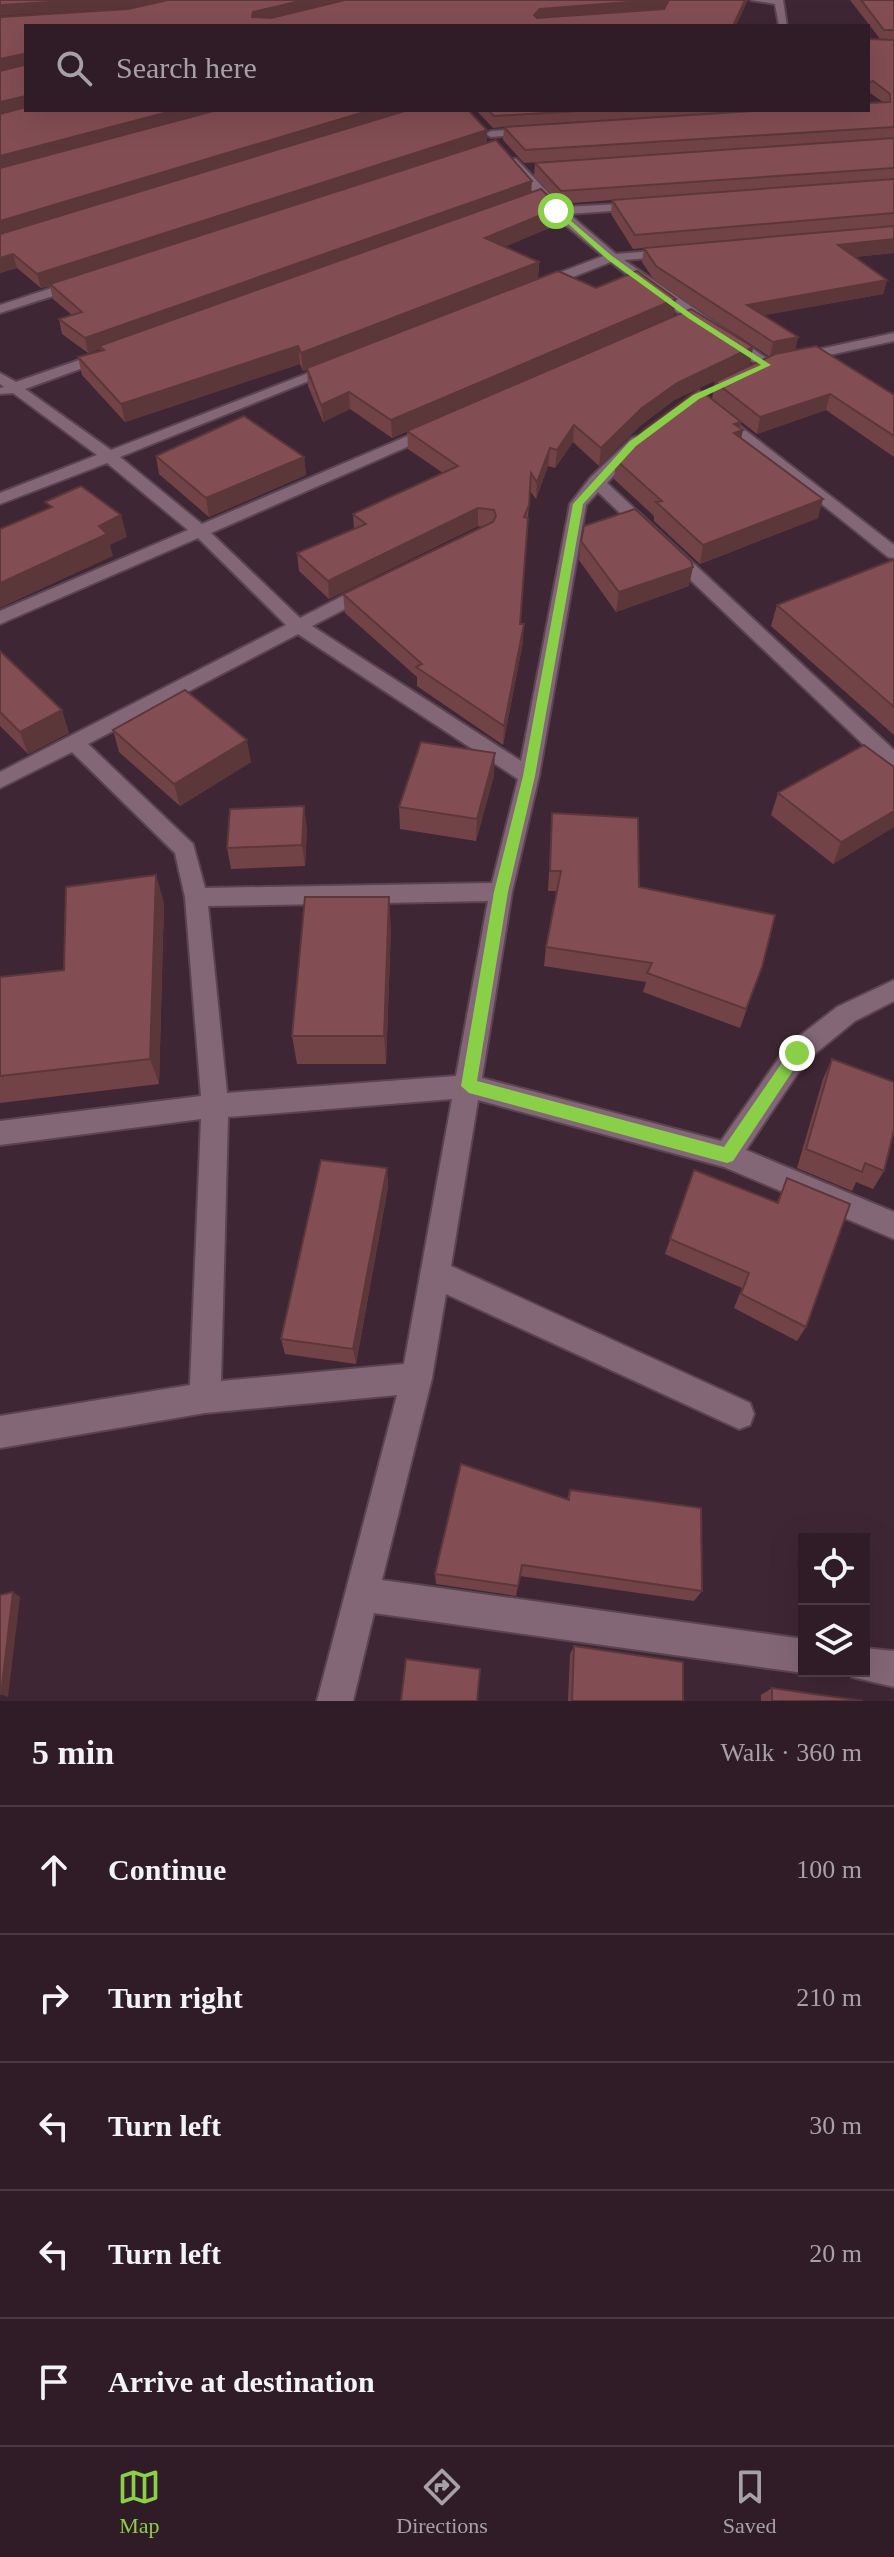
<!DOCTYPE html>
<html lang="en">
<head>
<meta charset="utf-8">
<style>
  body { margin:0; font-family:"Times New Roman",serif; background:#37252f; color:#f1f3f6 }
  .controls { position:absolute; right:24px; bottom:24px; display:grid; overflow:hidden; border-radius:0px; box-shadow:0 8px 32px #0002 }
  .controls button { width:72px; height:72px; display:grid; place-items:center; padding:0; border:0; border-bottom:2px solid #4a3a44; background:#2f1c27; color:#f1f3f6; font:40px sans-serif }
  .stop { position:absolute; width:24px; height:24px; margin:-18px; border:6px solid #89cf48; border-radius:50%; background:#fff }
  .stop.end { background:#89cf48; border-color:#fff; box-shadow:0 2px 8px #0008 }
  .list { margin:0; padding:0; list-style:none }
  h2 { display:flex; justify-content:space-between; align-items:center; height:104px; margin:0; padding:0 32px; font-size:34px }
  h2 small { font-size:26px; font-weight:400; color:#a7a1a7 }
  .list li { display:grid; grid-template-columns:52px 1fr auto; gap:24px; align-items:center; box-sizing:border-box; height:128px; padding:0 32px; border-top:2px solid #4a3a44 }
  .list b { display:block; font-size:30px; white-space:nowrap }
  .list em { font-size:26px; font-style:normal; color:#a7a1a7 }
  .icon { flex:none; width:44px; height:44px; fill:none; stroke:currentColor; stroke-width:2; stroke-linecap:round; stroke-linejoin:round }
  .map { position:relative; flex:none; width:894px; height:1701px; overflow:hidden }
  .search { position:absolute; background:#2f1c27; box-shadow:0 8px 32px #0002; left:24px; right:24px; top:24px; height:88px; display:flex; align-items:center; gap:20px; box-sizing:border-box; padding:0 28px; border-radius:0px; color:#a7a1a7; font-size:30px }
  .sheet { height:744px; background:#2f1c27 }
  nav { display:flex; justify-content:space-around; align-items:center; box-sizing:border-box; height:112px; border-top:2px solid #4a3a44; background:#2f1c27; font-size:22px; color:#a7a1a7 }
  nav a { display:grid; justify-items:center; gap:4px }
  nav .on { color:#89cf48 }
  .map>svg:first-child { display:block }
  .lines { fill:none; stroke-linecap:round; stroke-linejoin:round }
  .minor-casing { stroke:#594450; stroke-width:4 }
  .minor { fill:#846777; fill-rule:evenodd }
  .wall { fill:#714347 }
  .shaded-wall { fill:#5c373a }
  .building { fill:#834e53; stroke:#5c373a; stroke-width:2 }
  .route { fill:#89cf48 }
</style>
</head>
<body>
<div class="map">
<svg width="894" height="1701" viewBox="0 0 894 1701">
  <rect width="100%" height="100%" fill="#3f2634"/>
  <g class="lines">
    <g class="minor-casing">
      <g id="minor">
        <path d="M751 0H783L787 26H779L775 4Z"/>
        <path d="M534 128 538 129V133L491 137 486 134 491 131Z"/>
        <path d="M508 159H516L562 207 642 203V207L638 209 569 214 616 254 677 249 679 252 673 256 624 260 772 362V368C752 371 633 280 611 262L545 288H535V282L603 256 552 214 508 163Z"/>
        <path d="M79 279 84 280V286L0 313V305Z"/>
        <path d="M894 333V341L797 362 790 358 797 354Z"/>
        <path d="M108 350 115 354 113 357 25 389 111 450 329 365H339L341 368 120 457 202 524 431 426H441V432L211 533 300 618 362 586H374L377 590 374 594 312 626 521 761 570 504 590 478 632 438 637 436 645 441 607 483 894 750V769L887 767 598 492 586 505 539 776 512 892 482 1078 721 1141 788 1045 837 1007 894 980V1001L855 1021 806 1061 746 1150 894 1212V1239L724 1167 478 1100 451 1266 750 1403 754 1414 750 1425 739 1429 446 1294 432 1378 382 1580 804 1639V1671H810L804 1673 374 1613 353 1701H317L397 1395 205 1413 0 1448V1416L190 1385 201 1119 0 1145V1121L201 1096 185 897 175 853 72 752 0 788V772L286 625 198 538 0 624V611L188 530 107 463 0 504V493L97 455 13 393 0 394V388L4 387 0 384V373L16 382ZM298 634 518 779 492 883 205 888 193 844 88 744ZM488 901 456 1076 227 1093 208 906ZM452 1099 404 1364 221 1381 228 1117Z"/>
        <path d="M719 410 894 545V558L888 557 714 418V412Z"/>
        <path d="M864 1648 894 1651V1687L852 1677 849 1671H864Z"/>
      </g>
    </g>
    <use href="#minor" class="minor"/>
  </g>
  <g class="wall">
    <path d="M0 0H748L26 26V110L487 130V143L559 224 504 247 539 262 538 278 596 288 674 315 392 438 350 409 323 422 308 386 307 370 303 371 300 364 125 422 82 375 78 357 100 351V349L88 353 62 334 59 319 72 315 53 299 50 286 41 288 17 268 0 273V17L128 9 153 3 130 8Z"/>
    <path d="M850 0H894V253L854 257 887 280 883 294 764 315 798 337 795 350 894 395V457L826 410 757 434 712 399 715 382 770 357 654 280 642 262 644 248 799 234 633 249 611 214 612 200 560 204 534 176 535 163 632 156 524 163 503 140 504 127 493 128 476 110H868L883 102 870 93 868 102V39L881 40Z"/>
    <path d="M753 347 750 364 674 400 640 426 599 466 573 442 555 468 548 466 536 499 530 491 520 624 523 642 503 745 417 686V677L345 613 343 594 482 527 478 526 329 599 299 571 297 553 354 530 353 514 443 473 408 449 407 431Z"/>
    <path d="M741 422 740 428 741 438 818 518 700 564 654 521V516L614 479 616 460Z"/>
    <path d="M156 456 304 457 306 475 209 517 159 474Z"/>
    <path d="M581 541 689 586 616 612 579 560Z"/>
    <path d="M894 561V735L771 626 777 605Z"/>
    <path d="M0 651 69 733 28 754 0 726Z"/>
    <path d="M113 730 251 762 180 806 119 752Z"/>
    <path d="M894 767V827L833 864 771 815 778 793Z"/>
    <path d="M494 775 476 841 400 829 399 807Z"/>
    <path d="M552 813 639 887 762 967 740 1028 643 992 646 982 544 966 546 947 557 891H548Z"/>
    <path d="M307 828 305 866 231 869 227 848Z"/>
    <path d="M164 902 159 1084 0 1103V977L64 970Z"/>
    <path d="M391 927 386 1064H297L292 1036Z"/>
    <path d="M832 1059 884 1171 873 1189 856 1182 852 1191 797 1168 823 1079Z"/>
    <path d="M387 1168 388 1187 356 1364 285 1354 281 1339Z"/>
    <path d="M694 1170 777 1202 787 1178 806 1327 797 1341 734 1308 742 1288 665 1254Z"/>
    <path d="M570 1490 702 1591 694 1601 520 1576 516 1596 436 1584 435 1574 567 1499Z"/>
    <path d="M574 1646 683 1701H568L570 1654Z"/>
    <path d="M772 1688 863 1701H761V1695Z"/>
  </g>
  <g class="shaded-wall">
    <path d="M82 0H170L130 8 0 16V5Z"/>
    <path d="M304 0H349L254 26 252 17 253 12Z"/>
    <path d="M654 0H669L668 10 540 20 534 15 540 9Z"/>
    <path d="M745 0H748L736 26H733Z"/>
    <path d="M23 54 25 65 0 72V59Z"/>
    <path d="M26 96V109L0 115V102Z"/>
    <path d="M176 110H223L0 170V156Z"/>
    <path d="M371 110H412L0 235V221Z"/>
    <path d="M487 130V143L41 288 37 274Z"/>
    <path d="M532 181 531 195 99 346 100 349 88 353 85 338Z"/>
    <path d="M560 207 559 224 485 255V238Z"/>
    <path d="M894 239V253L835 259 838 245Z"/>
    <path d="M13 254 17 268 0 273V258Z"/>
    <path d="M539 262 538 279 303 371 301 353Z"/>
    <path d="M887 280 883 294 744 319 747 305Z"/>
    <path d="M676 299 674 315 392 438 391 420Z"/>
    <path d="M798 337 795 351 770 357 773 342Z"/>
    <path d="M298 346 300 364 125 422 121 404Z"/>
    <path d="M753 347 750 364 674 400 640 426 599 466 601 448 642 408 677 383Z"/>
    <path d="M349 392 350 409 323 422 321 405Z"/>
    <path d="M830 394 826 410 757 434 760 417Z"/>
    <path d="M741 422 739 431 743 430 739 449 730 452 734 424Z"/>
    <path d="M574 425 573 442 555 468 557 450Z"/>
    <path d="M550 448 548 466 536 499 537 482Z"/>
    <path d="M304 457 306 475 209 517 206 498Z"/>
    <path d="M823 499 818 518 700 564 703 545Z"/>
    <path d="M478 508V526L329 599 328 581Z"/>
    <path d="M121 515 127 537 110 545 113 556 0 608V583L99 526Z"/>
    <path d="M693 567 689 586 616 612 619 592Z"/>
    <path d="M524 624 523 642 503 745 504 726Z"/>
    <path d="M62 710 69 733 28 754 20 732Z"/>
    <path d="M247 740 251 762 180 806 174 784Z"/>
    <path d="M495 753 494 775 476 841 477 819Z"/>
    <path d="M304 806 307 828 305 866 302 845Z"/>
    <path d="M894 811V827L833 864 841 842Z"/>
    <path d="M156 875 164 902 159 1084 150 1059Z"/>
    <path d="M389 897 391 927 386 1064 384 1036Z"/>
    <path d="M387 1168 388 1187 356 1364 353 1349Z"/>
    <path d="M13 1592 20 1597 8 1697 1 1694Z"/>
  </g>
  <g class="building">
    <path d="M0 0H82L0 5Z"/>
    <path d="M168 0H304L253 12 252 17 271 18 345 0H654L540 9 534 15 537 18 664 9 669 0H745L733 26H26V56L23 54 0 59V17L128 9Z"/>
    <path d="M861 0H894V30H884Z"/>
    <path d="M868 39 894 40V127L525 150 504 127 766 110H868V103L890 102V94L873 81 868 83Z"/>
    <path d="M26 58V96L0 102V71L24 65Z"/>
    <path d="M26 107V110H176L0 156V114Z"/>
    <path d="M217 110H371L0 221V168Z"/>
    <path d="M408 110H468L487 130 37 274 13 254 0 258V234Z"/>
    <path d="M488 110H595L494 116Z"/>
    <path d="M894 138V168L561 191 535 163Z"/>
    <path d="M496 140 532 181 85 338 59 319 82 312 50 284Z"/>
    <path d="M894 179V213L635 235 612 200Z"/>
    <path d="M541 189 560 207 485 238 539 262 301 353 298 346 121 404 78 357 104 350 99 346Z"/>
    <path d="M894 226V239L838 245 887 280 747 305 798 337 773 342 656 266 644 248Z"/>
    <path d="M558 271 596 288 637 271 676 299 391 420 349 392 321 405 307 368Z"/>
    <path d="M691 309 753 347 677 383 642 408 601 448 574 425 557 450 550 448 537 482 531 473 529 505 524 517 528 518 520 624H524L504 726 416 667 422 664 343 594 493 522 496 516 494 510 478 508 328 581 297 553 366 524 353 514 458 466 407 431Z"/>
    <path d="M816 346 894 395V436L830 394 760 417 715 382 775 354Z"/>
    <path d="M699 389 741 422 734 424 743 430 734 433 823 499 703 545 656 502 662 501 616 460 643 430Z"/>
    <path d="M244 416 304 457 206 498 156 456Z"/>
    <path d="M81 486 121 515 99 526 107 534 0 583V529L52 507 45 502Z"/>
    <path d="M635 509 691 561 693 567 619 592 581 541 584 526Z"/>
    <path d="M893 560 894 561V707L777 605Z"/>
    <path d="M0 651 62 710 20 732 0 712Z"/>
    <path d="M185 690 247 740 174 784 113 730Z"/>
    <path d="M421 742 495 753 477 819 399 807Z"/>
    <path d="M864 745 894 767V811L841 842 778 793Z"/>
    <path d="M304 806 302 845 227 848 230 809Z"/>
    <path d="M552 813 638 818 639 887 775 915 762 967 746 1009 647 973 652 963 546 947 561 871H550Z"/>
    <path d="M156 875 150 1059 0 1076V977L64 970 66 887Z"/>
    <path d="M305 897H389L384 1036H292Z"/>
    <path d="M832 1059 894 1082V1130L884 1171 865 1163 862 1172 806 1149Z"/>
    <path d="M321 1160 387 1168 353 1349 281 1339Z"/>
    <path d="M694 1170 778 1203 787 1178 850 1204 806 1327 741 1294 749 1273 670 1239Z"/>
    <path d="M461 1464 569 1500 570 1490 701 1508 702 1591 522 1565 518 1586 435 1574Z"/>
    <path d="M13 1592 1 1694H0V1595Z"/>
    <path d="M574 1646 683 1662V1701H572Z"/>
    <path d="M406 1659 480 1669 477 1701H401Z"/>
    <path d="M772 1688 863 1701H772Z"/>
  </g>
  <path class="route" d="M553 210H558L612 256 693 315 771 365 699 399 636 446 583 504 535 776 508 892 477 1081 724 1147 792 1048H802V1057L733 1161 727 1163 469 1093 461 1086 494 892 523 776 573 504 629 442 693 395 761 365 688 318 607 259Z"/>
</svg>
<div class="controls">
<button><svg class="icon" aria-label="locate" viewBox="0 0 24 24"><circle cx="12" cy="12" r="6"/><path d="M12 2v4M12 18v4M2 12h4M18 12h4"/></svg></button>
<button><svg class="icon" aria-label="layers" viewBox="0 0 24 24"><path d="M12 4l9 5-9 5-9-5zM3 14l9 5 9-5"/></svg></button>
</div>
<div class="stop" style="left:556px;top:211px"></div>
<div class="stop end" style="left:797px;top:1053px"></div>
<div class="search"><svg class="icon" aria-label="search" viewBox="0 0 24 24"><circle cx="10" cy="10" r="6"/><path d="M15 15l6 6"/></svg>Search here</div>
</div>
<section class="sheet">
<h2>5 min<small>Walk · 360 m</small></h2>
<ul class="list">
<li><svg class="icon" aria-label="ahead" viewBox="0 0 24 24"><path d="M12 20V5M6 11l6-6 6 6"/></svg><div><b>Continue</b></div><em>100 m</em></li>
<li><svg class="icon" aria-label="right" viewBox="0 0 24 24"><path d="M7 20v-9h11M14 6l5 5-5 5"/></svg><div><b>Turn right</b></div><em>210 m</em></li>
<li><svg class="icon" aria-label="left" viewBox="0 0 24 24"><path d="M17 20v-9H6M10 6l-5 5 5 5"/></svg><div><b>Turn left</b></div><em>30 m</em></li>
<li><svg class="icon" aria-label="left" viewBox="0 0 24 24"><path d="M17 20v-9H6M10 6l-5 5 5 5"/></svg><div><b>Turn left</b></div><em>20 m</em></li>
<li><svg class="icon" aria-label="arrive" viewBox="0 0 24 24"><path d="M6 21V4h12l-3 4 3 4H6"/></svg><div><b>Arrive at destination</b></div></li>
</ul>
</section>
<nav>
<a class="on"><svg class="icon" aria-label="map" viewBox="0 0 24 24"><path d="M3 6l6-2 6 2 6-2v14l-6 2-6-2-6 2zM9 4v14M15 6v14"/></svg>Map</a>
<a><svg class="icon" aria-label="directions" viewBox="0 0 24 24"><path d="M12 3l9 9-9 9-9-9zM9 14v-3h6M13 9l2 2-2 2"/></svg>Directions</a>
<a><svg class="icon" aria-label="saved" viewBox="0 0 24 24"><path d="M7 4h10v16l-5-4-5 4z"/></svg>Saved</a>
</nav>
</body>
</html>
